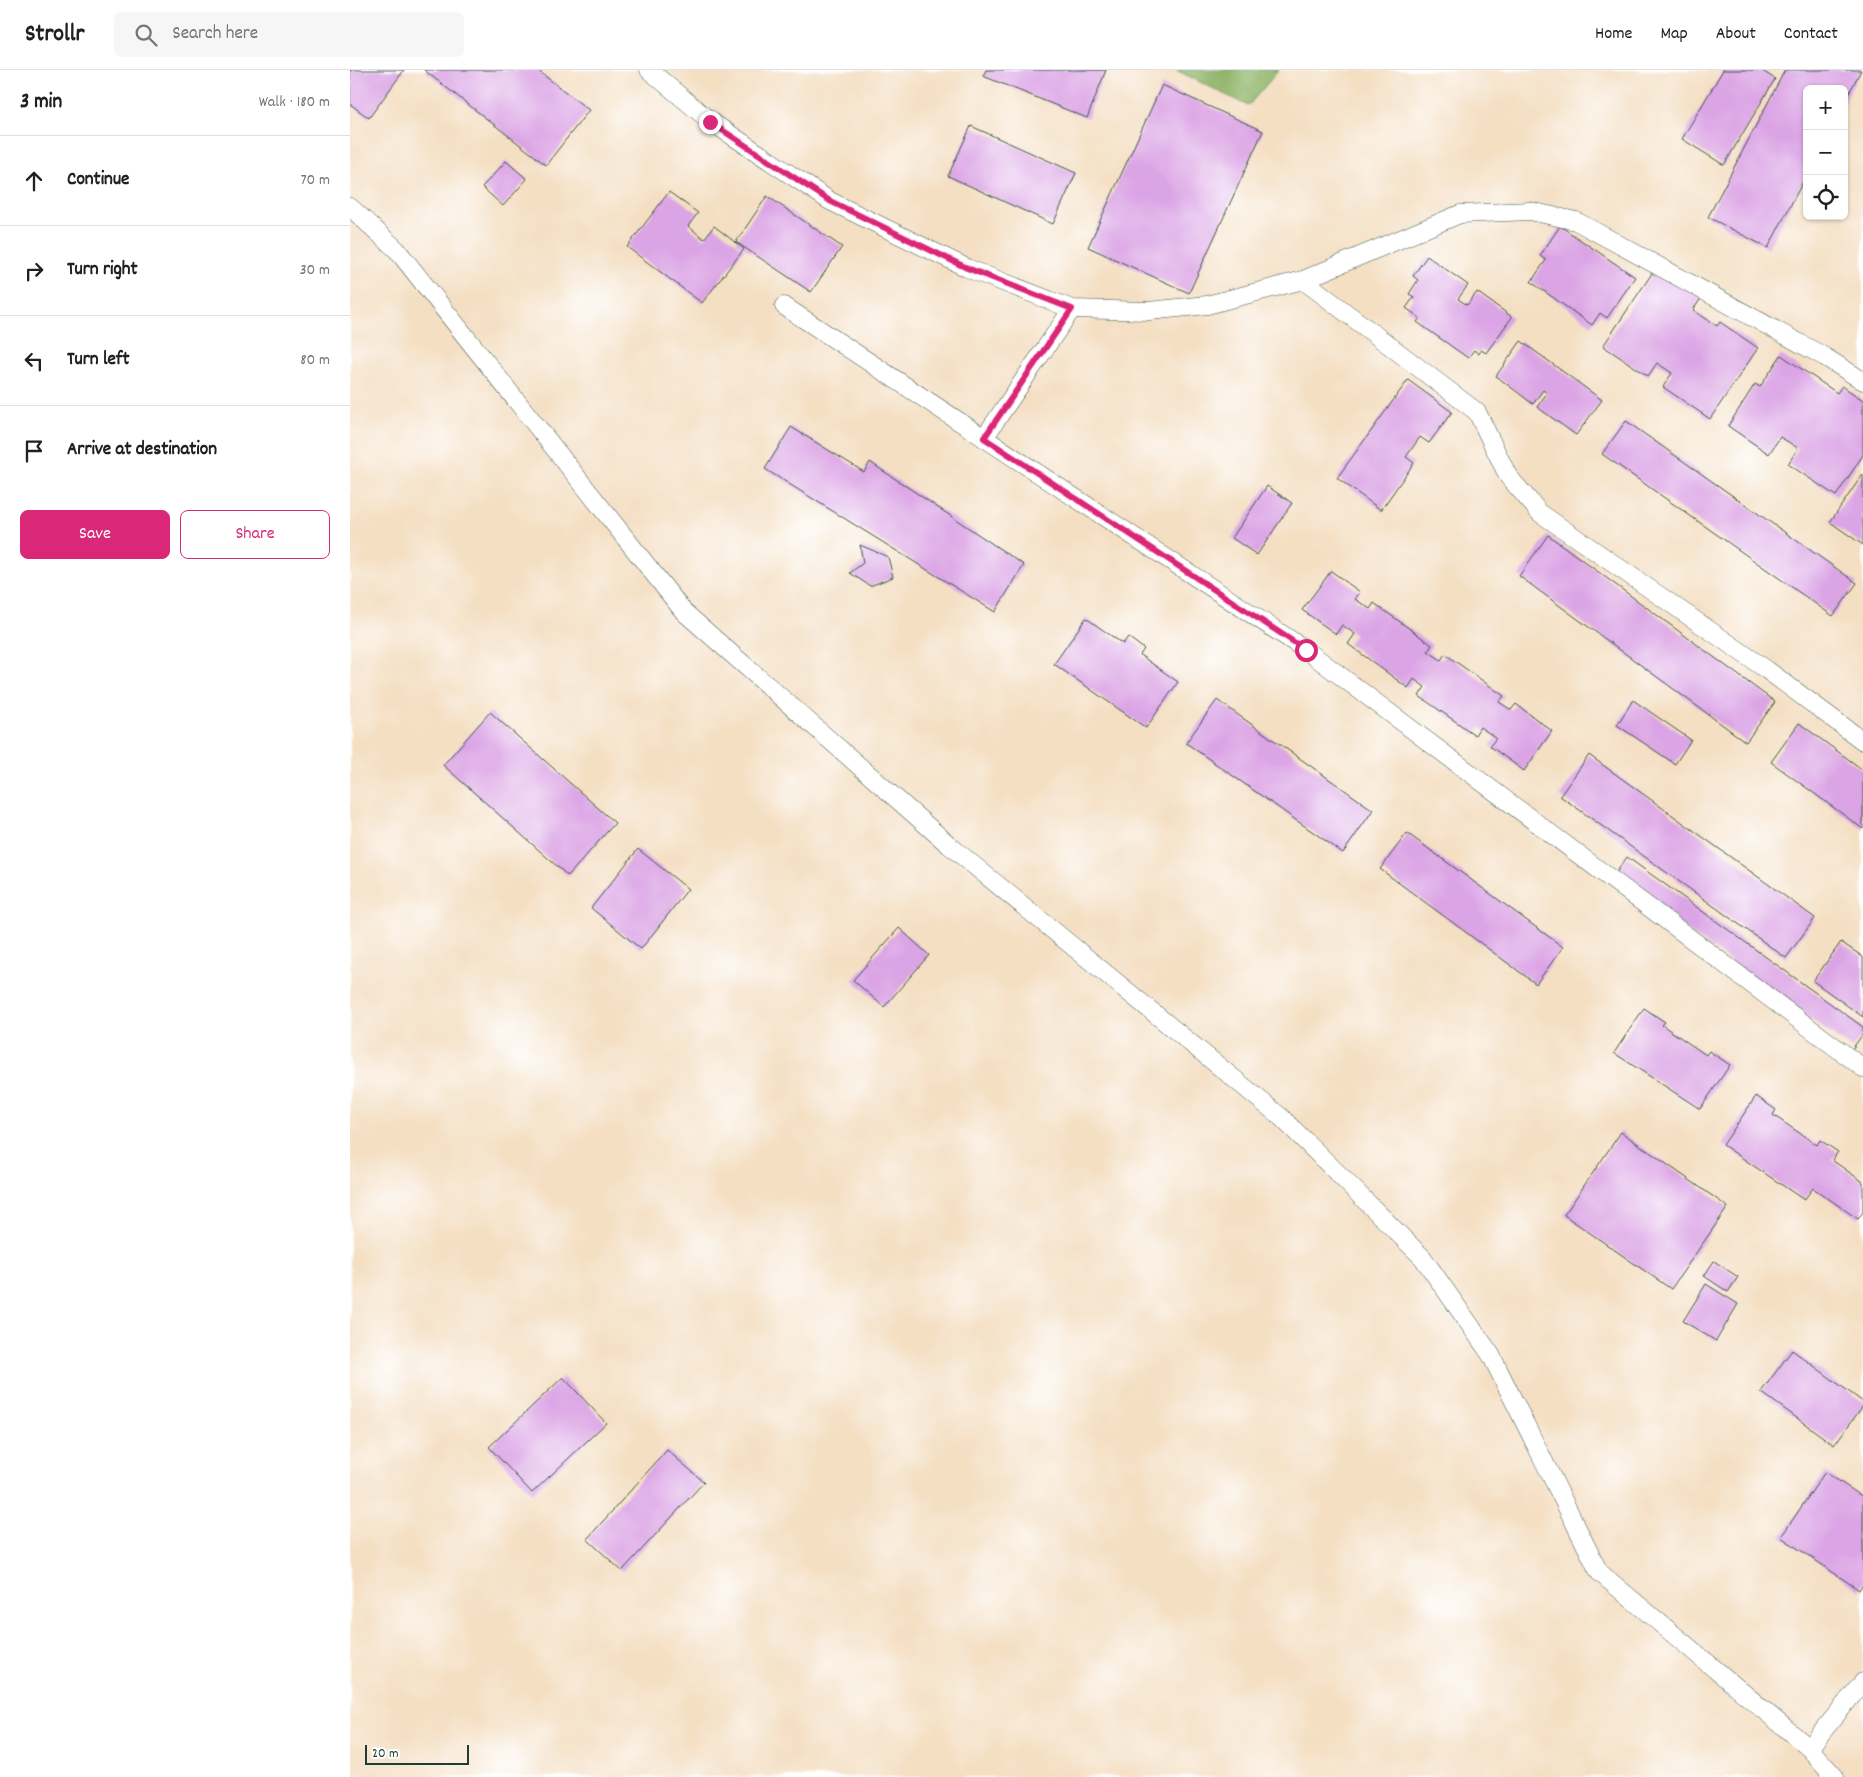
<!DOCTYPE html>
<html lang="en">
<head>
<meta charset="utf-8">
<style>
  body { margin:0; font-family:Dekko,sans-serif; background:#f6f6f6; color:#202124 }
  .controls { position:absolute; right:15px; top:15px; display:grid; overflow:hidden; border-radius:8px; box-shadow:0 1px 4px #0004 }
  .controls button { width:45px; height:45px; display:grid; place-items:center; padding:0; border:0; border-bottom:1px solid #e0e0e0; background:#fff; color:#202124; font:25px sans-serif }
  .scale { position:absolute; left:15px; bottom:12px; width:104px; box-sizing:border-box; padding-left:5px; border:2px solid #1f3d34; border-top:0; font-size:14px; line-height:18px; white-space:nowrap; color:#1f3d34; -webkit-text-stroke:4px #fff; paint-order:stroke }
  .stop { position:absolute; width:15px; height:15px; margin:-11px; border:4px solid #db2777; border-radius:50%; background:#fff }
  .stop.end { background:#db2777; border-color:#fff; box-shadow:0 1px 5px #0008 }
  .list { margin:0; padding:0; list-style:none }
  h2 { display:flex; justify-content:space-between; align-items:center; height:65px; margin:0; padding:0 20px; font-size:21px }
  h2 small { font-size:16px; font-weight:400; color:#757577 }
  .list li { display:grid; grid-template-columns:32px 1fr auto; gap:15px; align-items:center; box-sizing:border-box; height:90px; padding:0 20px; border-top:1px solid #e0e0e0 }
  .list b { display:block; font-size:19px; white-space:nowrap }
  .list em { font-size:16px; font-style:normal; color:#757577 }
  .actions { display:flex; gap:10px; padding:15px 20px }
  .actions a { flex:1; padding:11px 0; border:1px solid #db2777; border-radius:8px; text-align:center; font-size:18px; color:#db2777 }
  .actions .main { background:#db2777; color:#fff }
  .icon { flex:none; width:28px; height:28px; fill:none; stroke:currentColor; stroke-width:2; stroke-linecap:round; stroke-linejoin:round }
  .map { position:relative; flex:none; width:1513px; height:1707px; overflow:hidden }
  header { display:flex; align-items:center; gap:30px; box-sizing:border-box; height:70px; padding:0 25px; background:#fff; border-bottom:1px solid #e0e0e0 }
  header strong { font-size:24px }
  nav { display:flex; gap:28px; margin-inline-start:auto; font-size:18px }
  .search { width:350px; height:45px; background:#f6f6f6; display:flex; align-items:center; gap:12px; box-sizing:border-box; padding:0 18px; border-radius:8px; color:#757577; font-size:19px }
  main { display:flex }
  aside { flex:1; background:#fff }
  .map>svg:first-child { display:block }
  .forest { fill:#90b569; stroke:#58794e }
  .building { fill:#dba4e5 }
  .lines { fill:none; stroke-linecap:round; stroke-linejoin:round }
  .lane-casing { stroke:#3f5549; stroke-width:19 }
  .lane { stroke:#fff; stroke-width:18 }
  .route { stroke:#db2777; stroke-width:6 }
</style>
</head>
<body>
<header>
<strong>Strollr</strong>
<div class="search"><svg class="icon" aria-label="search" viewBox="0 0 24 24"><circle cx="10" cy="10" r="6"/><path d="M15 15l6 6"/></svg>Search here</div>
<nav><a>Home</a><a>Map</a><a>About</a><a>Contact</a></nav>
</header>
<main>
<aside>
<h2>3 min<small>Walk · 180 m</small></h2>
<ul class="list">
<li><svg class="icon" aria-label="ahead" viewBox="0 0 24 24"><path d="M12 20V5M6 11l6-6 6 6"/></svg><div><b>Continue</b></div><em>70 m</em></li>
<li><svg class="icon" aria-label="right" viewBox="0 0 24 24"><path d="M7 20v-9h11M14 6l5 5-5 5"/></svg><div><b>Turn right</b></div><em>30 m</em></li>
<li><svg class="icon" aria-label="left" viewBox="0 0 24 24"><path d="M17 20v-9H6M10 6l-5 5 5 5"/></svg><div><b>Turn left</b></div><em>80 m</em></li>
<li><svg class="icon" aria-label="arrive" viewBox="0 0 24 24"><path d="M6 21V4h12l-3 4 3 4H6"/></svg><div><b>Arrive at destination</b></div></li>
</ul>
<div class="actions"><a class="main">Save</a><a>Share</a></div>
</aside>
<div class="map">
<svg width="1513" height="1707" viewBox="0 0 1513 1707">
  <rect width="100%" height="100%" fill="#fff"/>
  <filter id="ink" filterUnits="userSpaceOnUse"><feTurbulence type="fractalNoise" baseFrequency=".02" numOctaves="2"/><feDisplacementMap in="SourceGraphic" scale="10" xChannelSelector="R" yChannelSelector="G"/><feConvolveMatrix kernelMatrix="1 2 1 2 8 2 1 2 1" color-interpolation-filters="sRGB"/></filter>
  <filter id="wash" filterUnits="userSpaceOnUse"><feTurbulence type="fractalNoise" baseFrequency=".0096" numOctaves="4" result="noise"/><feDisplacementMap in="SourceGraphic" scale="20" xChannelSelector="R" yChannelSelector="G"/><feGaussianBlur stdDeviation="1.12" result="paint"/><feColorMatrix in="noise" values="0 0 0 0 0 0 0 0 0 0 0 0 0 0 0 0 0 1.4 0 .05"/><feComposite in="paint" operator="in"/></filter>
  <g filter="url(#wash)">
    <rect width="100%" height="100%" fill="#f4dfc3"/>
    <path class="forest" d="M826 0H929L898 36Z"/>
    <g id="blocks">
      <g class="building">
        <path d="M0 0H54L19 48 0 34Z"/>
        <path d="M74 0H187L239 40 196 95Z"/>
        <path d="M636 0H756L737 48 633 6Z"/>
        <path d="M1373 0H1411L1425 9 1374 95 1332 69Z"/>
        <path d="M1435 0H1511L1494 33V19H1457V104L1418 178 1358 147Z"/>
        <path d="M812 15 913 61 839 223 738 177Z"/>
        <path d="M621 56 726 103 703 154 598 106Z"/>
        <path d="M156 91 177 109 153 136 132 117Z"/>
        <path d="M319 122 348 143 338 156 354 169 364 156 394 179 352 233 277 177Z"/>
        <path d="M417 126 492 177 461 222 386 172Z"/>
        <path d="M1210 156 1285 207 1257 248 1250 243 1242 255 1181 212 1196 190 1190 186Z"/>
        <path d="M1077 186 1118 215 1108 229 1117 235 1127 222 1162 247 1136 283 1131 280 1129 284 1124 280 1118 288 1067 252 1070 248 1056 238 1064 227 1059 224 1068 210 1063 206Z"/>
        <path d="M1307 196 1352 227 1343 240 1367 256 1370 252 1408 278 1360 349 1313 317 1322 303 1307 293 1298 306 1253 276Z"/>
        <path d="M1171 271 1252 330 1226 365 1187 337 1197 323 1193 320 1183 334 1146 306Z"/>
        <path d="M1431 285 1487 323 1492 316 1513 330V385L1486 426 1438 394 1448 378 1430 367 1419 384 1378 356 1405 314 1410 317Z"/>
        <path d="M1058 310 1102 342 1079 373 1070 367 1056 387 1064 393 1031 440 987 408Z"/>
        <path d="M1276 351 1507 513 1483 546 1252 384Z"/>
        <path d="M441 357 514 402 520 392 674 495 645 542 415 399Z"/>
        <path d="M1513 404V475L1480 452Z"/>
        <path d="M917 416 942 433 907 485 882 468Z"/>
        <path d="M1198 465 1425 632 1396 672 1169 506Z"/>
        <path d="M510 475 538 487 543 507 520 516 500 503 513 493Z"/>
        <path d="M981 501 1010 522 1005 529 1020 539 1024 533 1082 575 1078 581 1091 590 1095 584 1154 626 1149 632 1161 640 1166 634 1202 661 1174 701 1140 676 1146 668 1130 657 1125 665 1069 626 1075 617 1064 609 1058 618 998 574 1005 564 992 555 986 564 952 540Z"/>
        <path d="M736 548 773 574 778 567 794 579 790 585 828 612 796 658 704 594Z"/>
        <path d="M867 630 1023 740 993 783 836 673Z"/>
        <path d="M1283 630 1341 670 1325 694 1267 655Z"/>
        <path d="M140 642 265 753 218 806 93 695Z"/>
        <path d="M1449 653 1513 700V759L1421 692Z"/>
        <path d="M1239 685 1465 848 1436 888 1210 726Z"/>
        <path d="M1057 763 1213 877 1186 914 1030 799Z"/>
        <path d="M288 779 338 819 291 879 241 838Z"/>
        <path d="M1277 787 1513 957V964L1502 979 1263 807Z"/>
        <path d="M549 858 579 885 534 937 503 910Z"/>
        <path d="M1491 872 1513 887V947L1463 911Z"/>
        <path d="M1294 938 1315 952 1312 955 1356 985 1359 981 1380 995 1350 1039 1264 983Z"/>
        <path d="M1406 1026 1426 1040 1423 1045 1467 1075 1470 1070 1488 1082 1482 1090 1513 1112V1142L1508 1149 1463 1118 1454 1130 1373 1075Z"/>
        <path d="M1271 1062 1378 1137 1321 1219 1214 1145Z"/>
        <path d="M1364 1191 1388 1207 1378 1222 1354 1206Z"/>
        <path d="M1356 1214 1388 1234 1366 1271 1333 1251Z"/>
        <path d="M1442 1280 1513 1332V1336L1484 1375 1411 1322Z"/>
        <path d="M213 1307 256 1353 182 1423 139 1377Z"/>
        <path d="M317 1380 354 1412 272 1501 237 1469Z"/>
        <path d="M1475 1402 1513 1427V1514L1509 1520 1431 1467Z"/>
      </g>
    </g>
  </g>
  <g filter="url(#ink)">
    <use href="#blocks" fill-opacity="0" stroke="#3f5549" stroke-width="1"/>
    <g class="lines">
      <g class="lane-casing">
        <g id="lane">
          <path d="M299 0 360 51 480 131 617 198 722 239 799 241 857 235 953 210 1110 144 1180 141 1226 151 1475 287 1513 311"/>
          <path d="M0 137 47 180 334 542 599 775 932 1048 1073 1188 1141 1285 1249 1502 1459 1678 1485 1707"/>
          <path d="M953 210 1127 342 1158 406 1190 443 1417 600 1513 671"/>
          <path d="M434 236 956 580 1513 998"/>
          <path d="M634 368 722 239"/>
          <path d="M1459 1678 1513 1612"/>
        </g>
      </g>
      <use href="#lane" class="lane"/>
    </g>
  </g>
  <g class="lines" filter="url(#ink)">
    <path class="route" d="M360 52 480 131 617 198 722 239 634 368 956 580"/>
  </g>
</svg>
<div class="controls">
<button>+</button>
<button>−</button>
<button><svg class="icon" aria-label="locate" viewBox="0 0 24 24"><circle cx="12" cy="12" r="6"/><path d="M12 2v4M12 18v4M2 12h4M18 12h4"/></svg></button>
</div>
<div class="scale">20 m</div>
<div class="stop" style="left:956px;top:580px"></div>
<div class="stop end" style="left:360px;top:52px"></div>
</div>
</main>
</body>
</html>
